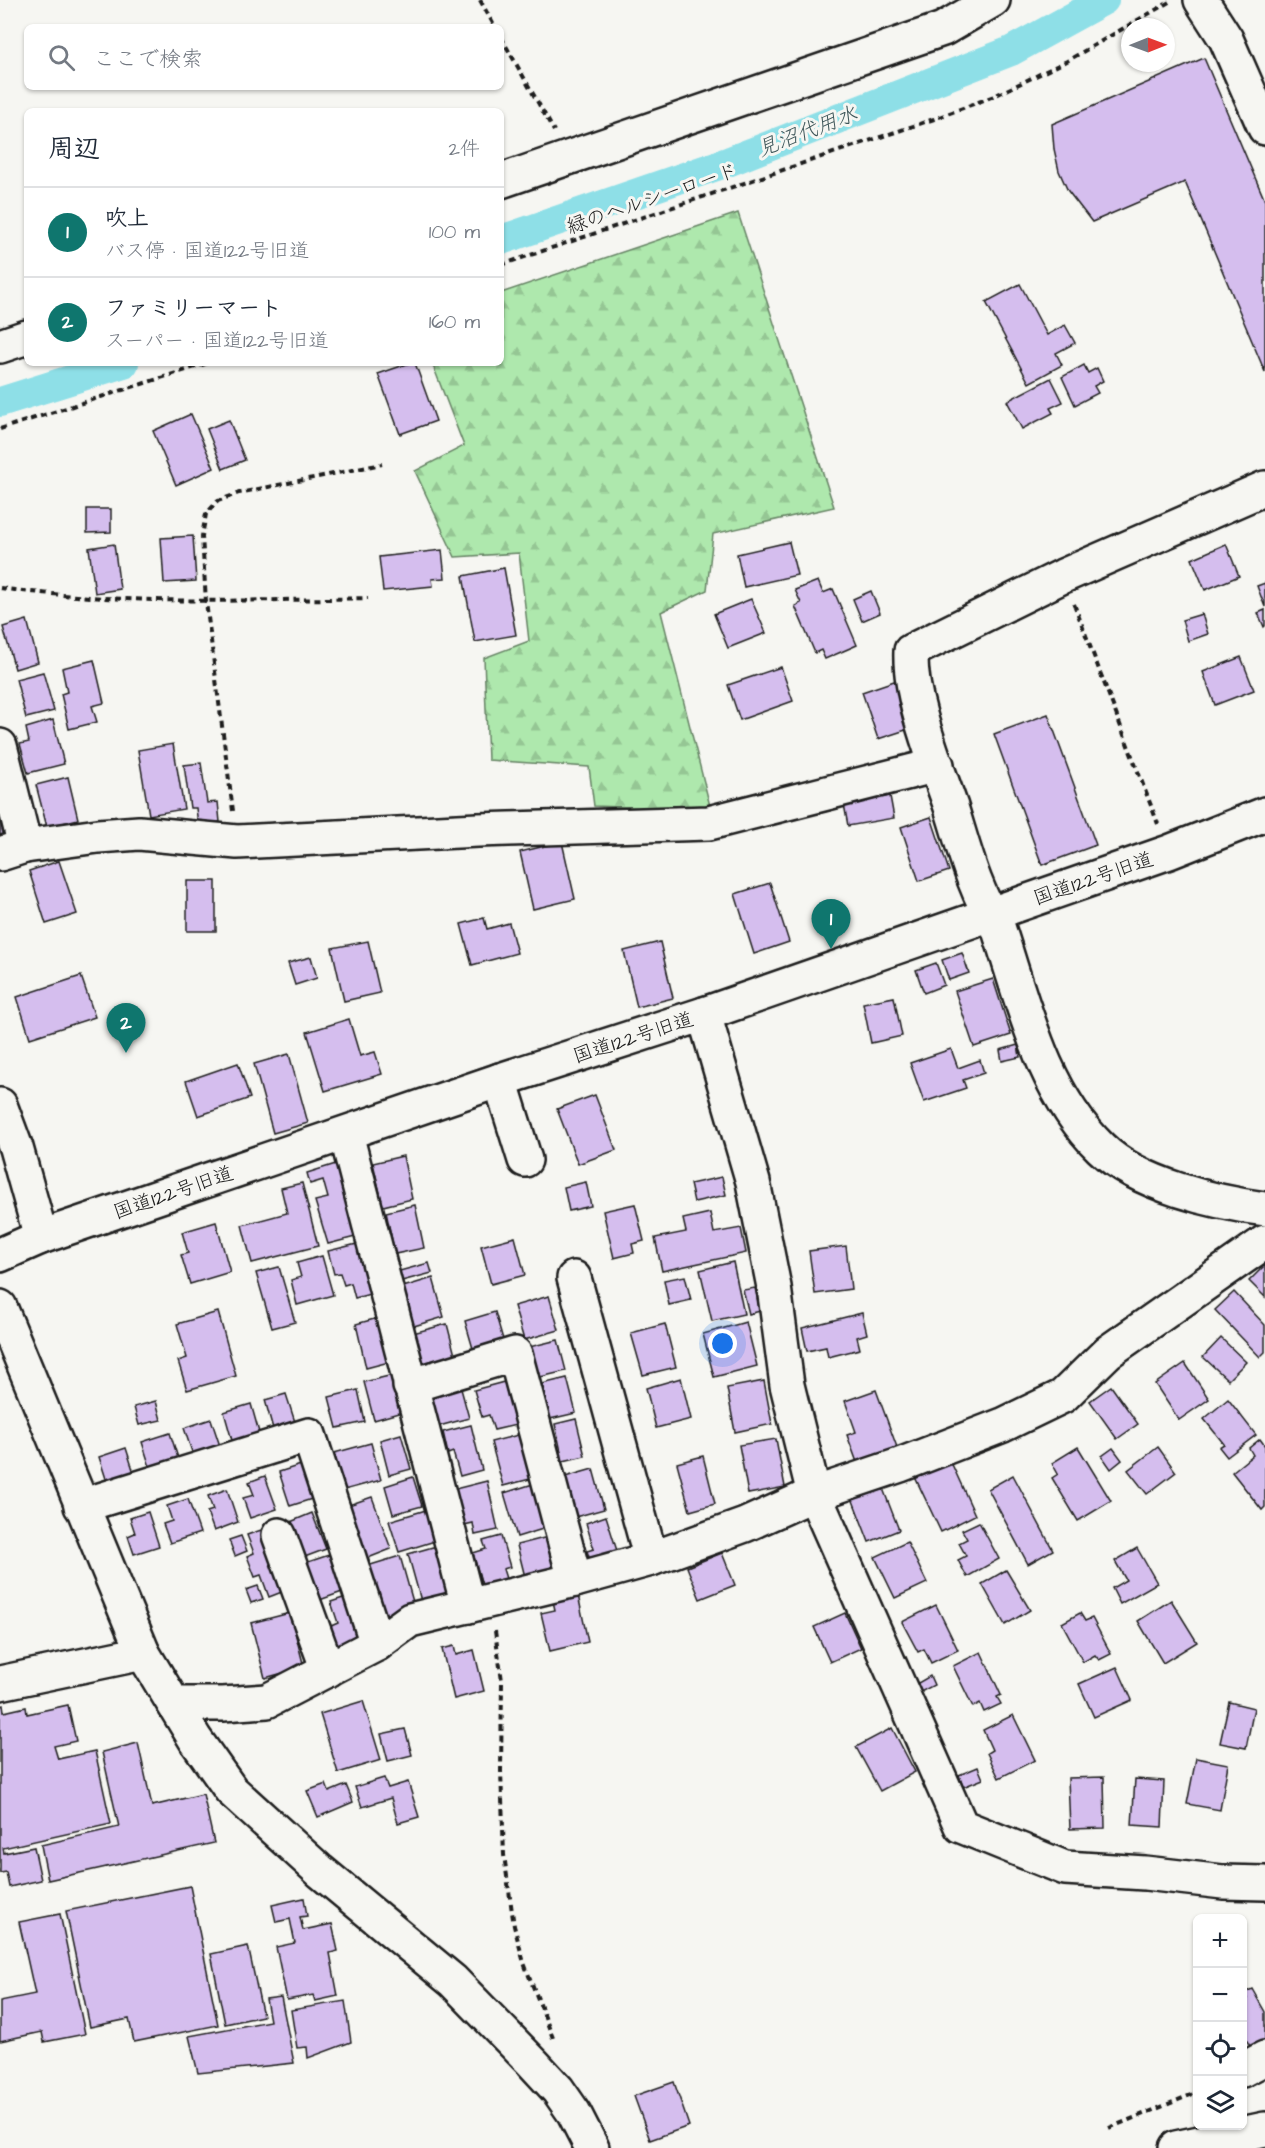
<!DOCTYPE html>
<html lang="ja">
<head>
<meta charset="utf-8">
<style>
  body { margin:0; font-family:"Architects Daughter","Klee One",sans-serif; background:#f6f6f7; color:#1f2937 }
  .controls { position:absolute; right:18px; bottom:18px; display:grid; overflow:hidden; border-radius:9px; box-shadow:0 2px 4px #0004 }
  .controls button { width:54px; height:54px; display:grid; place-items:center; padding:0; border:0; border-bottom:2px solid #e0e1e3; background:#fff; color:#1f2937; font:30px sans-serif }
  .compass { position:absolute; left:1121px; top:18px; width:54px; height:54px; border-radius:50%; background:#fff; box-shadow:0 2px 4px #0004; rotate:89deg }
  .you { position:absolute; left:723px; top:1344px; width:21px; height:21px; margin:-15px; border:4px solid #fff; border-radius:50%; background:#1a73e8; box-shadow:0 0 0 9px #1a73e833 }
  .badge { display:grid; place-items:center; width:39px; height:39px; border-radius:50%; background:#0f766e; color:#fff; font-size:20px; font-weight:700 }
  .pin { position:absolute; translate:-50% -50px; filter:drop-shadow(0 2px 3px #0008) }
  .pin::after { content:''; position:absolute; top:32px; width:21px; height:18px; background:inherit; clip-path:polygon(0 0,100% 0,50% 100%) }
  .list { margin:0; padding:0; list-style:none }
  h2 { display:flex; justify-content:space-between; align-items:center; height:78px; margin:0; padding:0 24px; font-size:26px }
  h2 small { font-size:20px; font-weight:400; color:#747a83 }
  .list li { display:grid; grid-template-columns:39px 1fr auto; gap:18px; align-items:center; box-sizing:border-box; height:90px; padding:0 24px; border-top:2px solid #e0e1e3 }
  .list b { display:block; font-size:22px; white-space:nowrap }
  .list p { margin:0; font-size:20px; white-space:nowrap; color:#747a83 }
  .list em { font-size:20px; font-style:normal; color:#747a83 }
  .icon { flex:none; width:33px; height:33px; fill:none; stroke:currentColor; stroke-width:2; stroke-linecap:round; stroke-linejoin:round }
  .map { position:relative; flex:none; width:1265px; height:2148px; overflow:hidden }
  .search { position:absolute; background:#fff; box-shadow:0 2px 4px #0004; left:24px; top:24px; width:480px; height:66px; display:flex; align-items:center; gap:15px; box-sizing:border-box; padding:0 21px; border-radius:9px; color:#747a83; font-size:22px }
  .panel { position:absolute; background:#fff; box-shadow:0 2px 4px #0004; left:24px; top:108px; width:480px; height:258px; border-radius:9px }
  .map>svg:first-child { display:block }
  .forest { fill:url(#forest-firs); stroke:#658264; stroke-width:1.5 }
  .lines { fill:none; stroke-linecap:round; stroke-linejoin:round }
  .canal { stroke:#8edfe7; stroke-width:30 }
  .building { fill:#d5beee; stroke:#1c1c1c; stroke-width:1.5 }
  .minor-casing { stroke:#1c1c1c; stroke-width:38 }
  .highway-casing { stroke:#1c1c1c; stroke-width:38 }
  .path { stroke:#1c1c1c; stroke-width:4; stroke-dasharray:6 4.5; stroke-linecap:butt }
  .minor { stroke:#f6f6f2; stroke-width:33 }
  .highway { stroke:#f6f6f2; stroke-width:33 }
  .labels { text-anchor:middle; stroke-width:6; stroke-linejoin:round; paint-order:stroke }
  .street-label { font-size:20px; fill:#1c1c1c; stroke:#f6f6f2 }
  .water-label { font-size:21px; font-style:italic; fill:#3e5659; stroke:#f6f6f2 }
</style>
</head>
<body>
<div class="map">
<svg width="1265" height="2148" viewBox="0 0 1265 2148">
  <defs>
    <pattern id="forest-firs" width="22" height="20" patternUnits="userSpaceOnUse" patternTransform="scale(1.5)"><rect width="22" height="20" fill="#aee8ad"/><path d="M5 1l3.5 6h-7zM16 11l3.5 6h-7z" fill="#95c694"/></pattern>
  </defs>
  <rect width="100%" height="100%" fill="#f6f6f2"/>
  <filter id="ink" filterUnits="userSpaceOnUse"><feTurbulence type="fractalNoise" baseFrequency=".0167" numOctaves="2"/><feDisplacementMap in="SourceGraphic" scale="12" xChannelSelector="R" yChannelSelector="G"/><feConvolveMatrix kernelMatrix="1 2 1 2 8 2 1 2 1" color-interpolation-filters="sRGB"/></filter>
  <g filter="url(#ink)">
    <path class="forest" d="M738 213 834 507 713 534 707 590 661 612 711 810 594 806 589 767 488 760 484 658 529 641 519 553 455 557 415 471 464 446 432 363H501V293Z"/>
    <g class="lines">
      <g class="canal">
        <path d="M501 240 725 163 1011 51 1104 0"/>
        <path d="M0 402 124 363"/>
      </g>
    </g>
    <g class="building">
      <path d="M1204 58 1265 201V372L1185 182 1092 222 1068 191 1059 171 1054 149 1052 124Z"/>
      <path d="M1020 284 1047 335 1065 325 1075 343 1056 353 1062 365 1029 383 986 302Z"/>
      <path d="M410 363H415L436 421 400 434 378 374Z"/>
      <path d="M1084 365 1088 373 1097 368 1103 381 1094 386 1098 393 1075 405 1062 377Z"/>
      <path d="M1051 378 1063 402 1050 408 1053 413 1022 429 1007 401Z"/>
      <path d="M191 414 214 468 176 485 153 431Z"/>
      <path d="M229 420 245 460 223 469 207 429Z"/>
      <path d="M87 509H111V532L87 533Z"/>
      <path d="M193 536 196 581 164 583 161 538Z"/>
      <path d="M789 542 797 575 744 587 737 554Z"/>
      <path d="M114 544 120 589 95 593 89 548Z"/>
      <path d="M1226 544 1239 576 1205 590 1192 559Z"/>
      <path d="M442 550 445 578 432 579 433 586 383 591 379 557Z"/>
      <path d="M504 568 516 635 475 642 463 576Z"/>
      <path d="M818 581 823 593 833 589 857 645 825 659 821 650 815 653 795 606 801 603 795 590Z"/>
      <path d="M1265 583V607L1257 586Z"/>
      <path d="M871 591 880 613 862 621 853 599Z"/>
      <path d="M751 599 766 633 728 648 714 614Z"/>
      <path d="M1265 610V626L1264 627 1258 613Z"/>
      <path d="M1202 614 1208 634 1188 641 1182 620Z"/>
      <path d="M27 620 38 662 15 669 3 627Z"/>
      <path d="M1241 657 1254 690 1215 705 1203 672Z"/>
      <path d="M94 660 104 703 92 706 97 722 69 729 61 694 67 692 62 668Z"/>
      <path d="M781 667 793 701 740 720 728 685Z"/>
      <path d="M43 672 54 711 26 718 16 679Z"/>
      <path d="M900 679 915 727 878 739 862 692Z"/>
      <path d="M1048 714 1096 845 1042 865 994 734Z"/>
      <path d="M53 720 64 764 28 773 20 744 29 742 26 728Z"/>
      <path d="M173 744 184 809 149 815 138 750Z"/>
      <path d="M201 763 207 803 218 802 220 822 198 825 196 808H190L184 765Z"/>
      <path d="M68 777 78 819 47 827 36 785Z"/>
      <path d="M890 796 894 818 848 826 844 804Z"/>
      <path d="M0 807 10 841 0 843Z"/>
      <path d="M931 817 949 871 919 881 901 827Z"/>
      <path d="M562 842 575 899 533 909 520 852Z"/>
      <path d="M59 861 77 914 46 924 29 871Z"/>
      <rect x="187" y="881" width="29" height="50"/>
      <path d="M770 883 789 942 754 954 735 894Z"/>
      <path d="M484 918 487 929 509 923 517 953 472 965 461 924Z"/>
      <path d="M368 941 380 993 344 1001 332 948Z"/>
      <path d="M660 942 673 998 637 1007 624 951Z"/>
      <path d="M962 953 969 973 949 980 942 960Z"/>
      <path d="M311 957 317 978 295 985 288 963Z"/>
      <path d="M936 963 944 985 924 993 916 970Z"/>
      <path d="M81 976 95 1017 30 1038 17 997Z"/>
      <path d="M993 979 1011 1035 974 1047 955 991Z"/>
      <path d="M894 997 902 1036 871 1043 863 1003Z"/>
      <path d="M349 1019 360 1056 375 1052 382 1074 325 1091 307 1032Z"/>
      <path d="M1018 1045 1020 1057 1002 1061 1000 1050Z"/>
      <path d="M951 1049 958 1068 980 1060 984 1073 963 1080 966 1088 924 1102 910 1063Z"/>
      <path d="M289 1054 308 1123 273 1133 254 1064Z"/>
      <path d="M238 1063 250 1098 198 1116 186 1081Z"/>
      <path d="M595 1095 616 1150 578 1164 557 1109Z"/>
      <path d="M403 1156 412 1199 383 1206 373 1163Z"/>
      <path d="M339 1163 359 1236 328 1244 315 1201 328 1198 323 1180 310 1184 307 1173Z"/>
      <path d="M722 1177 726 1195 694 1202 690 1184Z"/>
      <path d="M586 1182 591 1206 569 1211 564 1187Z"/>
      <path d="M302 1183 318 1246 252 1263 242 1225 287 1213 281 1188Z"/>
      <path d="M635 1204 644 1241 632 1244 634 1253 614 1258 603 1211Z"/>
      <path d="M415 1205 424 1248 395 1254 386 1212Z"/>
      <path d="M710 1213 714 1233 741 1228 746 1253 662 1271 655 1238 686 1232 683 1219Z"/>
      <path d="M216 1222 230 1272 190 1284 181 1255 188 1253 182 1232Z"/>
      <path d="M515 1237 525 1275 491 1284 481 1246Z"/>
      <path d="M357 1244 370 1294 355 1298 351 1283 344 1285 340 1273 334 1274 328 1251Z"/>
      <path d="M846 1246 851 1289 815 1294 809 1251Z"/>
      <path d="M322 1256 333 1295 297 1305 291 1280 301 1277 297 1263Z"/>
      <path d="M733 1262 744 1314 712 1321 700 1270Z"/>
      <path d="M429 1263 432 1273 398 1282 396 1272Z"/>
      <path d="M1265 1265V1297L1249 1281Z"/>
      <path d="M279 1267 295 1322 272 1328 256 1273Z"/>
      <path d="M685 1276 691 1300 669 1305 664 1280Z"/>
      <path d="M433 1278 444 1317 414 1326 403 1287Z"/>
      <path d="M755 1288 760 1311 749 1314 743 1290Z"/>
      <path d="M1234 1292 1265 1325V1352L1260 1357 1215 1310Z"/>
      <path d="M549 1296 559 1330 524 1340 514 1306Z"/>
      <path d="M218 1312 236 1376 187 1390 178 1361 187 1358 177 1324Z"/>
      <path d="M495 1312 504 1343 474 1352 465 1321Z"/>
      <path d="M862 1313 867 1334 857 1337 860 1349 828 1357 826 1347 807 1351 802 1328Z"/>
      <path d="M378 1318 389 1362 366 1368 356 1324Z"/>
      <path d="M746 1322 757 1366 714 1377 703 1334Z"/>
      <path d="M447 1324 456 1359 422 1368 413 1333Z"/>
      <path d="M665 1324 676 1367 643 1375 631 1333Z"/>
      <path d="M1221 1338 1246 1362 1228 1380 1203 1357Z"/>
      <path d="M558 1340 566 1371 536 1378 529 1347Z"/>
      <path d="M1185 1363 1209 1399 1179 1420 1155 1384Z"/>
      <path d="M393 1375 402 1412 374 1420 364 1382Z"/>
      <path d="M567 1378 576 1413 550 1419 542 1384Z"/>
      <path d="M681 1378 691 1419 656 1428 646 1388Z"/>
      <path d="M764 1381 772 1424 735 1432 727 1388Z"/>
      <path d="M504 1382 516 1425 494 1430 489 1415 482 1417 474 1390Z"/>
      <path d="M460 1385 469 1418 439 1426 430 1394Z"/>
      <path d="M1111 1386 1138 1424 1117 1439 1090 1401Z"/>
      <path d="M358 1390 365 1422 337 1428 329 1397Z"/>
      <path d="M876 1390 898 1450 858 1465 847 1435 856 1432 845 1401Z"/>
      <path d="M286 1394 295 1422 285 1425 287 1432 275 1436 265 1400Z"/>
      <path d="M1228 1399 1256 1435 1227 1457 1219 1447 1224 1444 1204 1419Z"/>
      <path d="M156 1401 161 1420 139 1425 134 1407Z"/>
      <path d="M251 1404 260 1436 233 1444 224 1412Z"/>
      <path d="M211 1419 220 1446 193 1455 184 1428Z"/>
      <path d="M576 1419 585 1456 563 1461 555 1424Z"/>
      <path d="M471 1425 482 1470 460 1476 453 1452 448 1454 443 1432Z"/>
      <path d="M170 1433 179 1461 151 1470 142 1442Z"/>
      <path d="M401 1434 411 1469 389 1475 380 1440Z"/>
      <path d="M522 1434 534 1478 503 1486 491 1442Z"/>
      <path d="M776 1439 785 1487 748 1494 739 1445Z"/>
      <path d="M1260 1439 1265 1446V1507L1262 1510 1232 1472 1253 1455 1249 1448Z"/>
      <path d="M371 1443 381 1480 344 1490 334 1453Z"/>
      <path d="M1078 1447 1111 1501 1078 1521 1052 1478 1058 1474 1052 1463Z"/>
      <path d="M1158 1447 1176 1472 1147 1494 1128 1470Z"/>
      <path d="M126 1448 136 1479 109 1488 99 1457Z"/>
      <path d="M1113 1448 1122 1460 1111 1469 1102 1456Z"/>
      <path d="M703 1456 715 1504 690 1511 677 1463Z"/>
      <path d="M950 1460 975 1515 941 1532 915 1477Z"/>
      <path d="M304 1464 315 1498 290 1506 279 1472Z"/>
      <path d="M593 1469 604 1509 575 1517 565 1477Z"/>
      <path d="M1013 1475 1053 1550 1028 1564 988 1489Z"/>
      <path d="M265 1476 277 1509 250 1518 243 1498 254 1495 249 1482Z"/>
      <path d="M413 1477 422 1506 393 1514 385 1486Z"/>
      <path d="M487 1481 498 1530 475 1535 473 1523 464 1525 455 1489Z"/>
      <path d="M533 1484 546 1528 517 1537 504 1493Z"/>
      <path d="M882 1486 899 1530 869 1542 852 1498Z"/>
      <path d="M227 1489 238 1522 214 1531 207 1512 213 1510 208 1496Z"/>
      <path d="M372 1497 391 1549 363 1560 343 1507Z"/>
      <path d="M188 1499 200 1533 170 1543 163 1524 172 1521 167 1506Z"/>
      <path d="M426 1510 435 1541 399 1552 389 1521Z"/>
      <path d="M148 1512 159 1546 134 1554 128 1536 135 1533 130 1518Z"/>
      <path d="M312 1513 326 1549 302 1558 288 1523Z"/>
      <path d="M606 1516 618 1554 591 1563 587 1551 594 1549 586 1523Z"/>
      <path d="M979 1522 999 1559 967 1577 958 1560 966 1556 959 1543 967 1539 962 1530Z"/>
      <path d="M264 1529 287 1590 269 1597 261 1575 255 1577 247 1556 254 1553 247 1535Z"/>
      <path d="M241 1536 247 1551 235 1556 229 1540Z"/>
      <path d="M501 1536 510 1567 503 1569 508 1585 484 1592 473 1553 486 1549 483 1541Z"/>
      <path d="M548 1537 555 1569 525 1577 517 1545Z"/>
      <path d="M907 1542 927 1583 895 1598 875 1557Z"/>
      <path d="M440 1545 454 1592 421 1601 408 1554Z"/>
      <path d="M1137 1548 1157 1583 1120 1604 1112 1588 1126 1580 1115 1561Z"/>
      <path d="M722 1553 735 1585 700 1599 687 1567Z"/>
      <path d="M332 1554 345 1591 314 1602 302 1564Z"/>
      <path d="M400 1556 415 1609 379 1619 364 1567Z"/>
      <path d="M1006 1570 1030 1610 1005 1625 982 1584Z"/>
      <path d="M258 1586 263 1599 251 1603 246 1590Z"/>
      <path d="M352 1595 366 1638 338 1647 331 1626 338 1623 331 1602Z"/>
      <path d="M578 1595 588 1642 550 1651 541 1613 555 1610 553 1601Z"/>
      <path d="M1171 1600 1197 1642 1163 1663 1138 1621Z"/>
      <path d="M936 1605 958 1650 931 1663 924 1649 918 1652 902 1622Z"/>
      <path d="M290 1613 304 1667 265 1678 251 1623Z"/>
      <path d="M845 1613 861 1648 830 1662 814 1627Z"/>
      <path d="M1080 1613 1085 1621 1092 1618 1111 1654 1099 1660 1095 1655 1083 1662 1062 1623Z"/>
      <path d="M454 1646 456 1655 474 1650 484 1691 454 1699 442 1649Z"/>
      <path d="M981 1652 1001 1695 997 1697 1001 1704 984 1712 980 1703 973 1707 953 1666Z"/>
      <path d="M1117 1667 1132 1700 1094 1717 1079 1684Z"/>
      <path d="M930 1676 934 1685 915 1695 911 1687Z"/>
      <path d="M363 1701 381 1760 338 1773 320 1714Z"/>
      <path d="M1229 1702 1254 1708 1246 1748 1220 1743Z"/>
      <path d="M3 1705 4 1712 26 1707 27 1714 68 1705 76 1741 54 1746 58 1759 95 1751 111 1824 3 1848 4 1853 34 1847 41 1880 9 1887 6 1872 0 1873V1706Z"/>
      <path d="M1013 1715 1035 1760 999 1778 987 1753 992 1750 983 1730Z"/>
      <path d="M892 1728 915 1772 880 1791 856 1747Z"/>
      <path d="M405 1729 412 1755 388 1761 381 1734Z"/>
      <path d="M138 1743 152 1806 203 1794 214 1843 48 1880 41 1845 119 1827 102 1752Z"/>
      <path d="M1196 1758 1228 1764 1220 1810 1187 1804Z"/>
      <path d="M978 1767 983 1779 963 1787 959 1775Z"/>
      <path d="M1104 1777 1105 1828 1070 1829 1068 1778Z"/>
      <path d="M384 1778 388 1788 408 1782 419 1817 398 1823 391 1798 362 1807 355 1787Z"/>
      <path d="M1135 1779 1164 1781 1162 1827 1132 1825Z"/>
      <path d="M326 1784 329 1792 346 1785 353 1802 318 1817 307 1791Z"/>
      <path d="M190 1886 218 2025 134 2042 129 2019 90 2027 66 1911Z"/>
      <path d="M304 1898 307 1916 300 1917 303 1930 332 1924 338 1951 330 1953 338 1996 315 2001 313 1995 287 2000 276 1947 295 1943 290 1919 276 1922 272 1905Z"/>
      <path d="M60 1914 85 2034 44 2042 42 2032 0 2041V2001L35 1994 19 1922Z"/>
      <path d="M248 1946 263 2016 225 2024 211 1954Z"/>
      <path d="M1252 1989 1265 2012V2040L1251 2048 1242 2032V2001L1247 1999 1244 1993Z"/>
      <path d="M281 1997 294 2063 198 2073 189 2036 270 2021 266 1999Z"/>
      <path d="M345 2001 351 2042 308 2058 307 2047 297 2048 291 2010Z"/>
      <path d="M674 2082 689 2126 650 2140 634 2096Z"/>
    </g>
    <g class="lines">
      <g class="minor-casing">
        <g id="minor">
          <path d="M1201 0 1226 39 1265 128"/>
          <path d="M501 181 943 29 993 0"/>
          <path d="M0 346 27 337"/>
          <path d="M1265 488 1063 576 911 651C909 698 935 761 951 807 964 848 974 891 998 927 1023 1002 1042 1091 1101 1148 1139 1185 1214 1202 1265 1209"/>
          <path d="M0 746 25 846"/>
          <path d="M0 854 25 846 98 836 139 833 237 842 478 830 709 823 937 765"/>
          <path d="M704 1014 753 1182 774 1287 787 1385 814 1494 961 1826 1065 1868 1145 1873 1223 1882 1265 1883"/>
          <path d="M500 1080 525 1160"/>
          <path d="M0 1105 16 1148 41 1237"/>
          <path d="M346 1134 468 1606"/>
          <path d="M0 1255 41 1237 500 1080 704 1014 1169 852 1265 814"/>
          <path d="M574 1278 651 1559"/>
          <path d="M0 1307 143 1653 195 1739 231 1790 320 1871 453 1981 533 2063 558 2090 574 2113 592 2148"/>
          <path d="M410 1386 515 1354 575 1580"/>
          <path d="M81 1506 309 1435 377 1644"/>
          <path d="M279 1535 328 1670"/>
          <path d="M0 1683 143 1653"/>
          <path d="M175 1704H223L267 1701 377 1644 410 1620 575 1580 651 1559 745 1525 814 1494 900 1465 1003 1425 1063 1396 1108 1352 1265 1242"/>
          <path d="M1242 2070 1265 2058"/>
        </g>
      </g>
      <g class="highway-casing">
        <path id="highway" d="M1176 2148 1265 2129"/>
      </g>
      <g class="path">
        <path d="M480 0 495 27"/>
        <path d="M501 37 554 131"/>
        <path d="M501 265 934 119 994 96 1067 61 1171 1"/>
        <path d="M0 429 208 363"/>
        <path d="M0 588C122 605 245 601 368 598"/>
        <path d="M1074 604 1158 824"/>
        <path d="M233 811 206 602 202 536 206 514 218 501 239 493 382 464"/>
        <path d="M495 1631 502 1681 501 1771 504 1855 514 1926 524 1963 553 2038"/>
        <path d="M1109 2128 1198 2092"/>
      </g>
      <use href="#minor" class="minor"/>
      <use href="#highway" class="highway"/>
    </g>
  </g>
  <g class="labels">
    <g class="street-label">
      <text transform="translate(652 198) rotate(-19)" y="7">緑のヘルシーロード</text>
      <text transform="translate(1093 878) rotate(-19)" y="7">国道122号旧道</text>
      <text transform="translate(633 1037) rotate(-18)" y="7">国道122号旧道</text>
      <text transform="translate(173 1192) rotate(-19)" y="7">国道122号旧道</text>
    </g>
    <g class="water-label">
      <text transform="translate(807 131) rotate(-21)" y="7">見沼代用水</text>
    </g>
  </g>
</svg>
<div class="controls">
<button>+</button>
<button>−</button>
<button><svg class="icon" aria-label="locate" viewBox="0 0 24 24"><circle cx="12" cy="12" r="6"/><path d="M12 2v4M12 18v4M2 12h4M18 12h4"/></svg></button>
<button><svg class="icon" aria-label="layers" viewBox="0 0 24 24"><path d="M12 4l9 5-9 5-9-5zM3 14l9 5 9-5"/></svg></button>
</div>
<svg class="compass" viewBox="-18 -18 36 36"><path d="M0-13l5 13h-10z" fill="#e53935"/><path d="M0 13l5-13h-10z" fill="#747a83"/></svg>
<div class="you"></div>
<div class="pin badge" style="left:831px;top:949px">1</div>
<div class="pin badge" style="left:126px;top:1053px">2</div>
<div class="search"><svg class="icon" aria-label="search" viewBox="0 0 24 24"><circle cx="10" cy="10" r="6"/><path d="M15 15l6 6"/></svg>ここで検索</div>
<section class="panel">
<h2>周辺<small>2件</small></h2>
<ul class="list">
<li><span class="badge">1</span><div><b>吹上</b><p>バス停 · 国道122号旧道</p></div><em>100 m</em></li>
<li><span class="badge">2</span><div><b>ファミリーマート</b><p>スーパー · 国道122号旧道</p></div><em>160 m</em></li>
</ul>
</section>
</div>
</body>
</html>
